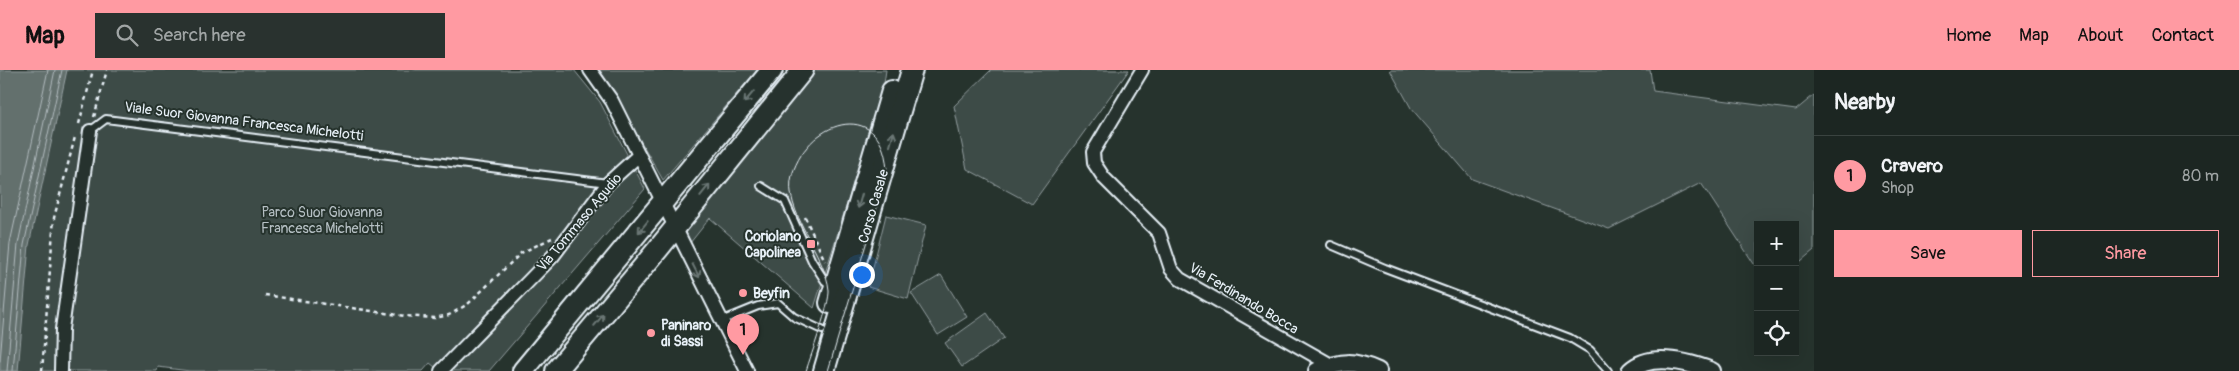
<!DOCTYPE html>
<html lang="en">
<head>
<meta charset="utf-8">
<style>
  body { margin:0; font-family:Pangolin,sans-serif; background:#29322f; color:#f1f3f6 }
  .controls { position:absolute; right:15px; bottom:15px; display:grid; overflow:hidden; border-radius:0px; box-shadow:0 5px 20px #0002 }
  .controls button { width:45px; height:45px; display:grid; place-items:center; padding:0; border:0; border-bottom:1px solid #3a4340; background:#1c2622; color:#f1f3f6; font:25px sans-serif }
  .you { position:absolute; left:861px; top:204px; width:18px; height:18px; margin:-12px; border:4px solid #fff; border-radius:50%; background:#1a73e8; box-shadow:0 0 0 8px #1a73e833 }
  .badge { display:grid; place-items:center; width:32px; height:32px; border-radius:50%; background:#ff9aa2; color:#111; font-size:16px; font-weight:700 }
  .pin { position:absolute; translate:-50% -41px; filter:drop-shadow(0 1px 2px #0008) }
  .pin::after { content:''; position:absolute; top:26px; width:18px; height:15px; background:inherit; clip-path:polygon(0 0,100% 0,50% 100%) }
  .list { margin:0; padding:0; list-style:none }
  h2 { display:flex; justify-content:space-between; align-items:center; height:65px; margin:0; padding:0 20px; font-size:21px }
  h2 small { font-size:16px; font-weight:400; color:#a0a5a5 }
  .list li { display:grid; grid-template-columns:32px 1fr auto; gap:15px; align-items:center; box-sizing:border-box; height:80px; padding:0 20px; border-top:1px solid #3a4340 }
  .list b { display:block; font-size:19px; white-space:nowrap }
  .list p { margin:0; font-size:16px; white-space:nowrap; color:#a0a5a5 }
  .list em { font-size:16px; font-style:normal; color:#a0a5a5 }
  .actions { display:flex; gap:10px; padding:15px 20px }
  .actions a { flex:1; padding:11px 0; border:1px solid #ff9aa2; border-radius:0px; text-align:center; font-size:18px; color:#ff9aa2 }
  .actions .main { background:#ff9aa2; color:#111 }
  .icon { flex:none; width:28px; height:28px; fill:none; stroke:currentColor; stroke-width:2; stroke-linecap:round; stroke-linejoin:round }
  .map { position:relative; flex:none; width:1814px; height:301px; overflow:hidden }
  header { display:flex; align-items:center; gap:30px; box-sizing:border-box; height:70px; padding:0 25px; background:#ff9aa2; color:#111 }
  header strong { font-size:24px }
  nav { display:flex; gap:28px; margin-inline-start:auto; font-size:18px }
  .search { width:350px; height:45px; background:#29322f; display:flex; align-items:center; gap:12px; box-sizing:border-box; padding:0 18px; border-radius:0px; color:#a0a5a5; font-size:19px }
  main { display:flex }
  aside { flex:1; background:#1c2622 }
  .map>svg:first-child { display:block }
  .green { fill:#3e4b47; stroke:#939ea0 }
  .water { fill:#636f6d; stroke:#98a3a5 }
  .lines { fill:none; stroke-linecap:round; stroke-linejoin:round }
  .shore { stroke:#b3bdc0; stroke-width:1 }
  .service-casing { stroke:#e8f1f8; stroke-width:10 }
  .minor-casing { stroke:#e8f1f8; stroke-width:16 }
  .tertiary-casing { stroke:#e8f1f8; stroke-width:20 }
  .primary-casing { stroke:#e8f1f8; stroke-width:24 }
  .path { stroke:#e8f1f8; stroke-width:2.5; stroke-dasharray:4 4; stroke-linecap:butt }
  .service { stroke:#26332d; stroke-width:6 }
  .minor { stroke:#26332d; stroke-width:12 }
  .tertiary { stroke:#26332d; stroke-width:16 }
  .primary { stroke:#26332d; stroke-width:20 }
  .tram { stroke:#e8f1f8; stroke-width:1 }
  .oneway { stroke:#6a7674 }
  .poi-dot { fill:#ff9aa2; stroke:#26332d; stroke-width:2 }
  .labels { text-anchor:middle; stroke-width:4; stroke-linejoin:round; paint-order:stroke }
  .street-label { font-size:14px; fill:#e8f1f8; stroke:#26332d }
  .park-label { font-size:14px; fill:#b5bfc3; stroke:#26332d }
  .poi-label { font-size:14px; font-weight:bold; fill:#e8f1f8; stroke:#26332d; text-anchor:start }
</style>
</head>
<body>
<header>
<strong>Map</strong>
<div class="search"><svg class="icon" aria-label="search" viewBox="0 0 24 24"><circle cx="10" cy="10" r="6"/><path d="M15 15l6 6"/></svg>Search here</div>
<nav><a>Home</a><a>Map</a><a>About</a><a>Contact</a></nav>
</header>
<main>
<div class="map">
<svg width="1814" height="301" viewBox="0 0 1814 301">
  <rect width="100%" height="100%" fill="#26332d"/>
  <filter id="ink" filterUnits="userSpaceOnUse"><feTurbulence type="fractalNoise" baseFrequency=".02" numOctaves="2"/><feDisplacementMap in="SourceGraphic" scale="10" xChannelSelector="R" yChannelSelector="G"/><feConvolveMatrix kernelMatrix="1 2 1 2 8 2 1 2 1" color-interpolation-filters="sRGB"/></filter>
  <g filter="url(#ink)">
    <g class="green">
      <path d="M48 0H574L600 32 645 119 489 301H440L430 293 423 301H190L158 297 157 301H0Z"/>
      <path d="M600 0H757L663 110Z"/>
      <path d="M812 0H886L883 20 814 238 710 148 690 173 685 159Z"/>
      <path d="M991 0H1129L1032 134 967 99 954 36Z"/>
      <path d="M1390 0H1650L1653 21 1796 40 1814 25V180L1795 196V155H1758V200L1701 113 1609 159 1472 109 1411 38Z"/>
      <path d="M886 145 926 155 908 229 868 217Z"/>
      <path d="M941 205 967 247 938 265 911 223Z"/>
      <path d="M987 243 1004 268 962 297 945 273Z"/>
    </g>
    <path class="water" d="M0 0H67L29 175 18 301H0Z"/>
    <g class="lines">
      <g class="shore">
        <path d="M0 291 10 173 48 0"/>
        <path d="M7 301 18 174 55 0"/>
        <path d="M13 301 24 175 62 0"/>
      </g>
      <g class="service-casing">
        <g id="service">
          <path d="M90 61 106 49 608 113"/>
          <path d="M761 116 785 131 812 191 825 211 831 216"/>
          <path d="M1331 175 1385 198 1570 268 1590 280 1608 301"/>
          <path d="M721 251 758 236 778 233 794 247 822 260"/>
        </g>
      </g>
      <g class="minor-casing">
        <g id="minor">
          <path d="M590 0 612 31 747 301"/>
          <path d="M1142 0 1093 82 1094 93 1104 108 1159 163 1171 199 1180 209 1331 295"/>
          <path d="M61 301 62 259 90 61"/>
          <path d="M441 301 553 186 608 113 639 85"/>
        </g>
      </g>
      <g class="tertiary-casing">
        <g id="tertiary">
          <path d="M1317 301C1342 291 1353 290 1378 301"/>
          <path d="M1630 301C1650 282 1688 292 1712 301"/>
        </g>
      </g>
      <g class="primary-casing">
        <g id="primary">
          <path d="M830 233 892 21"/>
          <path d="M523 301 772 0"/>
          <path d="M556 301 658 179 803 0"/>
          <path d="M824 301 912 0"/>
        </g>
      </g>
      <g class="path">
        <path d="M94 47 107 0"/>
        <path d="M79 54 93 0"/>
        <path d="M805 147 825 191"/>
        <path d="M265 225 405 246 435 248 449 245 468 234 521 183 552 168"/>
        <path d="M42 301 54 148 75 67"/>
      </g>
      <use href="#service" class="service"/>
      <use href="#minor" class="minor"/>
      <use href="#tertiary" class="tertiary"/>
      <use href="#primary" class="primary"/>
      <path class="tram" d="M806 301C811 285 830 234 829 220 826 185 782 140 792 105 810 46 886 29 887 104L828 301"/>
    </g>
    <defs><path id="oneway-shaft" d="M-6 0H5M1.5-3L5.5 0L1.5 3" fill="none" stroke-width="1.6" stroke-linecap="round" stroke-linejoin="round" transform="scale(1.25)"/></defs>
    <g class="oneway">
      <use href="#oneway-shaft" transform="translate(749 27) rotate(130)"/>
      <use href="#oneway-shaft" transform="translate(892 69) rotate(-74)"/>
      <use href="#oneway-shaft" transform="translate(705 120) rotate(-51)"/>
      <use href="#oneway-shaft" transform="translate(860 131) rotate(106)"/>
      <use href="#oneway-shaft" transform="translate(643 157) rotate(129)"/>
      <use href="#oneway-shaft" transform="translate(696 201) rotate(63)"/>
      <use href="#oneway-shaft" transform="translate(599 250) rotate(-50)"/>
    </g>
  </g>
  <g class="poi-dot">
    <rect x="806" y="169" width="10" height="10" rx="2.5"/>
    <circle cx="743" cy="223" r="5"/>
    <circle cx="651" cy="263" r="5"/>
  </g>
  <g class="labels">
    <g class="street-label">
      <text transform="translate(244 51) rotate(7)" y="5">Viale Suor Giovanna Francesca Michelotti</text>
      <text transform="translate(873 136) rotate(-74)" y="5">Corso Casale</text>
      <text transform="translate(579 152) rotate(-50)" y="5">Via Tommaso Agudio</text>
      <text transform="translate(1244 228) rotate(31)" y="5">Via Ferdinando Bocca</text>
    </g>
    <g class="park-label">
      <text x="322" y="147">Parco Suor Giovanna<tspan x="322" dy="16">Francesca Michelotti</tspan></text>
    </g>
    <g class="poi-label">
      <text x="801" y="171" text-anchor="end">Coriolano<tspan x="801" dy="16">Capolinea</tspan></text>
      <text x="753" y="228">Beyfin</text>
      <text x="661" y="260">Paninaro<tspan x="661" dy="16">di Sassi</tspan></text>
    </g>
  </g>
</svg>
<div class="controls">
<button>+</button>
<button>−</button>
<button><svg class="icon" aria-label="locate" viewBox="0 0 24 24"><circle cx="12" cy="12" r="6"/><path d="M12 2v4M12 18v4M2 12h4M18 12h4"/></svg></button>
</div>
<div class="you"></div>
<div class="pin badge" style="left:743px;top:285px">1</div>
</div>
<aside>
<h2>Nearby<small></small></h2>
<ul class="list">
<li><span class="badge">1</span><div><b>Cravero</b><p>Shop</p></div><em>80 m</em></li>
</ul>
<div class="actions"><a class="main">Save</a><a>Share</a></div>
</aside>
</main>
</body>
</html>
